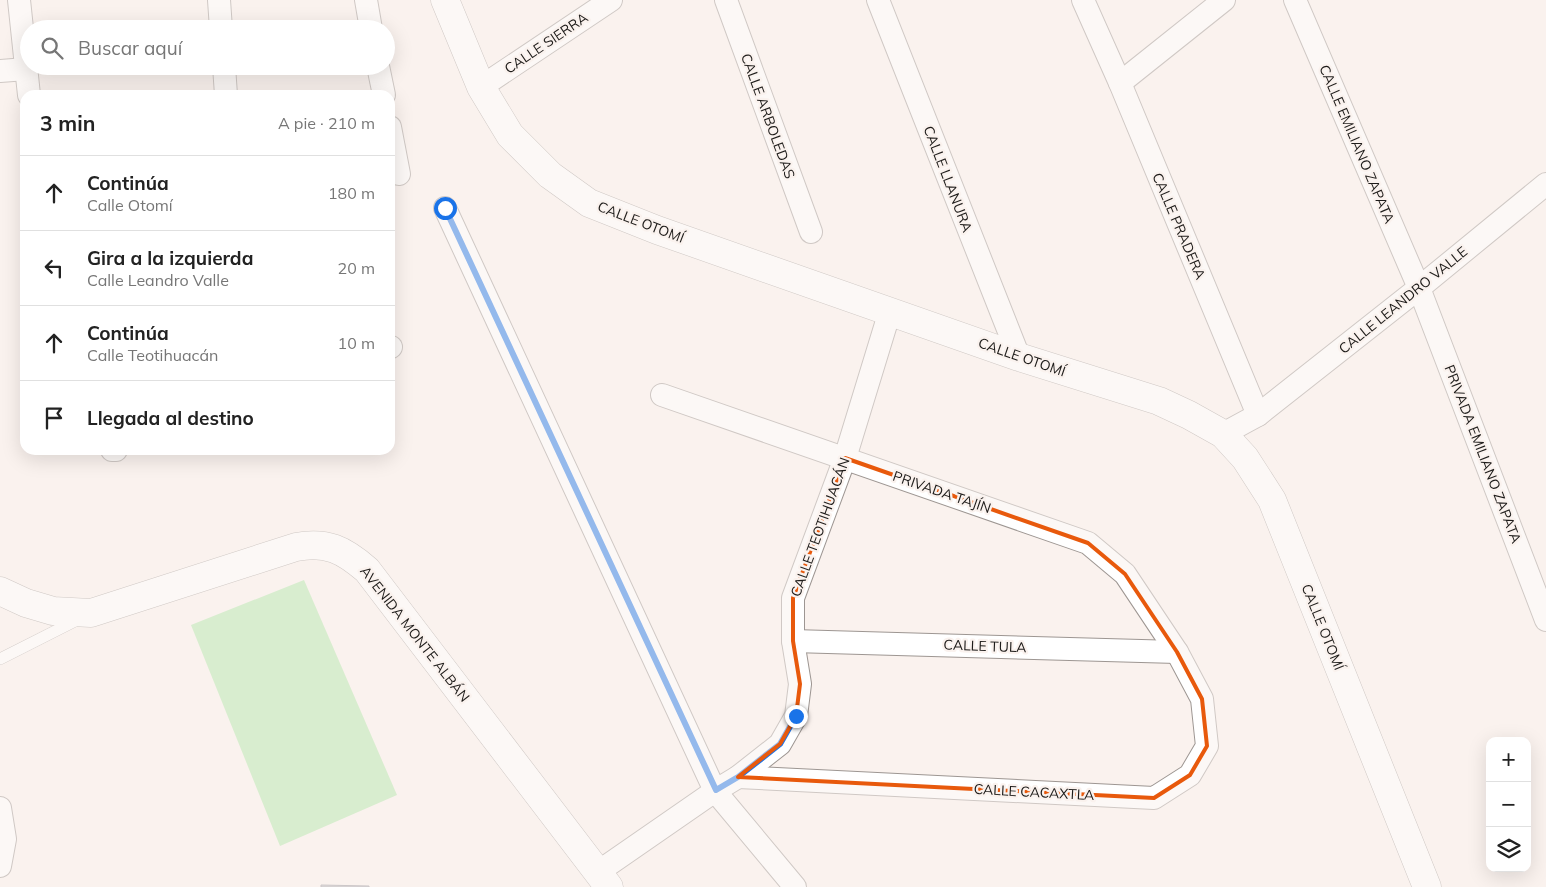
<!DOCTYPE html>
<html lang="es">
<head>
<meta charset="utf-8">
<style>
  body { margin:0; font-family:Mulish,sans-serif; background:#f6f6f6; color:#222 }
  .controls { position:absolute; right:15px; bottom:15px; display:grid; overflow:hidden; border-radius:10px; box-shadow:0 5px 20px #0002 }
  .controls button { width:45px; height:45px; display:grid; place-items:center; padding:0; border:0; border-bottom:1px solid #e0e0e0; background:#fff; color:#222; font:25px sans-serif }
  .stop { position:absolute; width:15px; height:15px; margin:-11px; border:4px solid #1a73e8; border-radius:50%; background:#fff }
  .stop.end { background:#1a73e8; border-color:#fff; box-shadow:0 1px 5px #0008 }
  .list { margin:0; padding:0; list-style:none }
  h2 { display:flex; justify-content:space-between; align-items:center; height:65px; margin:0; padding:0 20px; font-size:21px }
  h2 small { font-size:16px; font-weight:400; color:#767676 }
  .list li { display:grid; grid-template-columns:32px 1fr auto; gap:15px; align-items:center; box-sizing:border-box; height:75px; padding:0 20px; border-top:1px solid #e0e0e0 }
  .list b { display:block; font-size:19px; white-space:nowrap }
  .list p { margin:0; font-size:16px; white-space:nowrap; color:#767676 }
  .list em { font-size:16px; font-style:normal; color:#767676 }
  .icon { flex:none; width:28px; height:28px; fill:none; stroke:currentColor; stroke-width:2; stroke-linecap:round; stroke-linejoin:round }
  .map { position:relative; flex:none; width:1546px; height:887px; overflow:hidden }
  .search { position:absolute; background:#fff; box-shadow:0 5px 20px #0002; left:20px; top:20px; width:375px; height:55px; display:flex; align-items:center; gap:12px; box-sizing:border-box; padding:0 18px; border-radius:28px; color:#767676; font-size:19px }
  .panel { position:absolute; background:#fff; box-shadow:0 5px 20px #0002; left:20px; top:90px; width:375px; height:365px; border-radius:15px }
  .map>svg:first-child { display:block }
  .green { fill:#b0e6a8 }
  .building { fill:#c2c1c8; stroke:#949299 }
  .lines { fill:none; stroke-linecap:round; stroke-linejoin:round }
  .service-casing { stroke:#9d9692; stroke-width:12 }
  .minor-casing { stroke:#9d9692; stroke-width:24 }
  .tertiary-casing { stroke:#9d9692; stroke-width:29 }
  .service { stroke:#fff; stroke-width:11 }
  .minor { stroke:#fff; stroke-width:22 }
  .tertiary { stroke:#fff; stroke-width:28 }
  .route { stroke:#1a73e8; stroke-width:6 }
  .marked { fill:none; stroke:#e8590c; stroke-width:4; stroke-linejoin:round }
  .labels { text-anchor:middle; stroke-width:4.5; stroke-linejoin:round; paint-order:stroke }
  .street-label { font-size:14px; fill:#1d1b19; stroke:#faf2ee }
</style>
</head>
<body>
<div class="map">
<svg width="1546" height="887" viewBox="0 0 1546 887">
  <rect width="100%" height="100%" fill="#faf2ee"/>
  <path class="green" d="M304 580 397 795 280 846 191 625Z"/>
  <path class="building" d="M321 885 369 886V887H321Z"/>
  <g class="lines">
    <g class="service-casing">
      <path id="service" d="M0 659 79 619"/>
    </g>
    <g class="minor-casing">
      <g id="minor">
        <path d="M19 0 29 95"/>
        <path d="M219 0 221 29"/>
        <path d="M366 0 371 29"/>
        <path d="M726 0 811 232"/>
        <path d="M878 0 1019 357"/>
        <path d="M1083 0 1120 83 1258 415"/>
        <path d="M1295 0 1419 288 1546 620"/>
        <path d="M224 66 226 95"/>
        <path d="M378 66 384 95"/>
        <path d="M0 71 26 69"/>
        <path d="M1120 83 1224 0"/>
        <path d="M481 87 611 0"/>
        <path d="M390 127 399 174"/>
        <path d="M445 208 715 791 795 887"/>
        <path d="M390 347H391"/>
        <path d="M662 395 1088 543 1125 574 1177 652 1202 699 1207 746 1190 775 1154 798 738 777"/>
        <path d="M1223 434 1258 415 1419 288 1546 184"/>
        <path d="M112 450H116"/>
        <path d="M793 641 1177 652"/>
        <path d="M0 808 5 839 0 866"/>
        <path d="M598 872 715 791 738 777 780 744 796 716 800 684 793 641V598L845 458 890 311"/>
      </g>
    </g>
    <g class="tertiary-casing">
      <g id="tertiary">
        <path d="M445 0 481 87 510 135 550 175 589 203 657 230 1019 357 1159 401 1189 415 1223 434 1245 458 1272 500 1427 887"/>
        <path d="M0 591 26 603 53 611 91 613 296 547C327 541 344 550 367 570L609 887"/>
      </g>
    </g>
    <use href="#service" class="service"/>
    <use href="#minor" class="minor"/>
    <use href="#tertiary" class="tertiary"/>
  </g>
  <g class="lines">
    <path class="route" d="M445 208 716 790 738 777 780 744 796 716"/>
  </g>
  <path d="M0 0H1546V887H0ZM845 458 1088 543 1125 574 1177 652 1202 699 1207 746 1190 775 1154 798 738 777 780 744 796 716 800 684 793 641V598Z" fill="#faf2ee" fill-opacity=".55" fill-rule="evenodd"/>
  <path class="marked" d="M845 458 1088 543 1125 574 1177 652 1202 699 1207 746 1190 775 1154 798 738 777 780 744 796 716 800 684 793 641V598Z"/>
  <g class="labels">
    <g class="street-label">
      <text transform="translate(546 43) rotate(-34)" y="5">CALLE SIERRA</text>
      <text transform="translate(768 116) rotate(70)" y="5">CALLE ARBOLEDAS</text>
      <text transform="translate(1357 144) rotate(67)" y="5">CALLE EMILIANO ZAPATA</text>
      <text transform="translate(948 179) rotate(69)" y="5">CALLE LLANURA</text>
      <text transform="translate(641 222) rotate(21)" y="5">CALLE OTOMÍ</text>
      <text transform="translate(1179 226) rotate(67)" y="5">CALLE PRADERA</text>
      <text transform="translate(1403 300) rotate(-39)" y="5">CALLE LEANDRO VALLE</text>
      <text transform="translate(1022 357) rotate(19)" y="5">CALLE OTOMÍ</text>
      <text transform="translate(1483 454) rotate(69)" y="5">PRIVADA EMILIANO ZAPATA</text>
      <text transform="translate(942 492) rotate(19)" y="5">PRIVADA TAJÍN</text>
      <text transform="translate(820 527) rotate(-70)" y="5">CALLE TEOTIHUACÁN</text>
      <text transform="translate(1323 627) rotate(68)" y="5">CALLE OTOMÍ</text>
      <text transform="translate(415 634) rotate(52)" y="5">AVENIDA MONTE ALBÁN</text>
      <text transform="translate(985 646) rotate(2)" y="5">CALLE TULA</text>
      <text transform="translate(1034 792) rotate(3)" y="5">CALLE CACAXTLA</text>
    </g>
  </g>
</svg>
<div class="controls">
<button>+</button>
<button>−</button>
<button><svg class="icon" aria-label="layers" viewBox="0 0 24 24"><path d="M12 4l9 5-9 5-9-5zM3 14l9 5 9-5"/></svg></button>
</div>
<div class="stop" style="left:445px;top:208px"></div>
<div class="stop end" style="left:796px;top:716px"></div>
<div class="search"><svg class="icon" aria-label="search" viewBox="0 0 24 24"><circle cx="10" cy="10" r="6"/><path d="M15 15l6 6"/></svg>Buscar aquí</div>
<section class="panel">
<h2>3 min<small>A pie · 210 m</small></h2>
<ul class="list">
<li><svg class="icon" aria-label="ahead" viewBox="0 0 24 24"><path d="M12 20V5M6 11l6-6 6 6"/></svg><div><b>Continúa</b><p>Calle Otomí</p></div><em>180 m</em></li>
<li><svg class="icon" aria-label="left" viewBox="0 0 24 24"><path d="M17 20v-9H6M10 6l-5 5 5 5"/></svg><div><b>Gira a la izquierda</b><p>Calle Leandro Valle</p></div><em>20 m</em></li>
<li><svg class="icon" aria-label="ahead" viewBox="0 0 24 24"><path d="M12 20V5M6 11l6-6 6 6"/></svg><div><b>Continúa</b><p>Calle Teotihuacán</p></div><em>10 m</em></li>
<li><svg class="icon" aria-label="arrive" viewBox="0 0 24 24"><path d="M6 21V4h12l-3 4 3 4H6"/></svg><div><b>Llegada al destino</b></div></li>
</ul>
</section>
</div>
</body>
</html>
